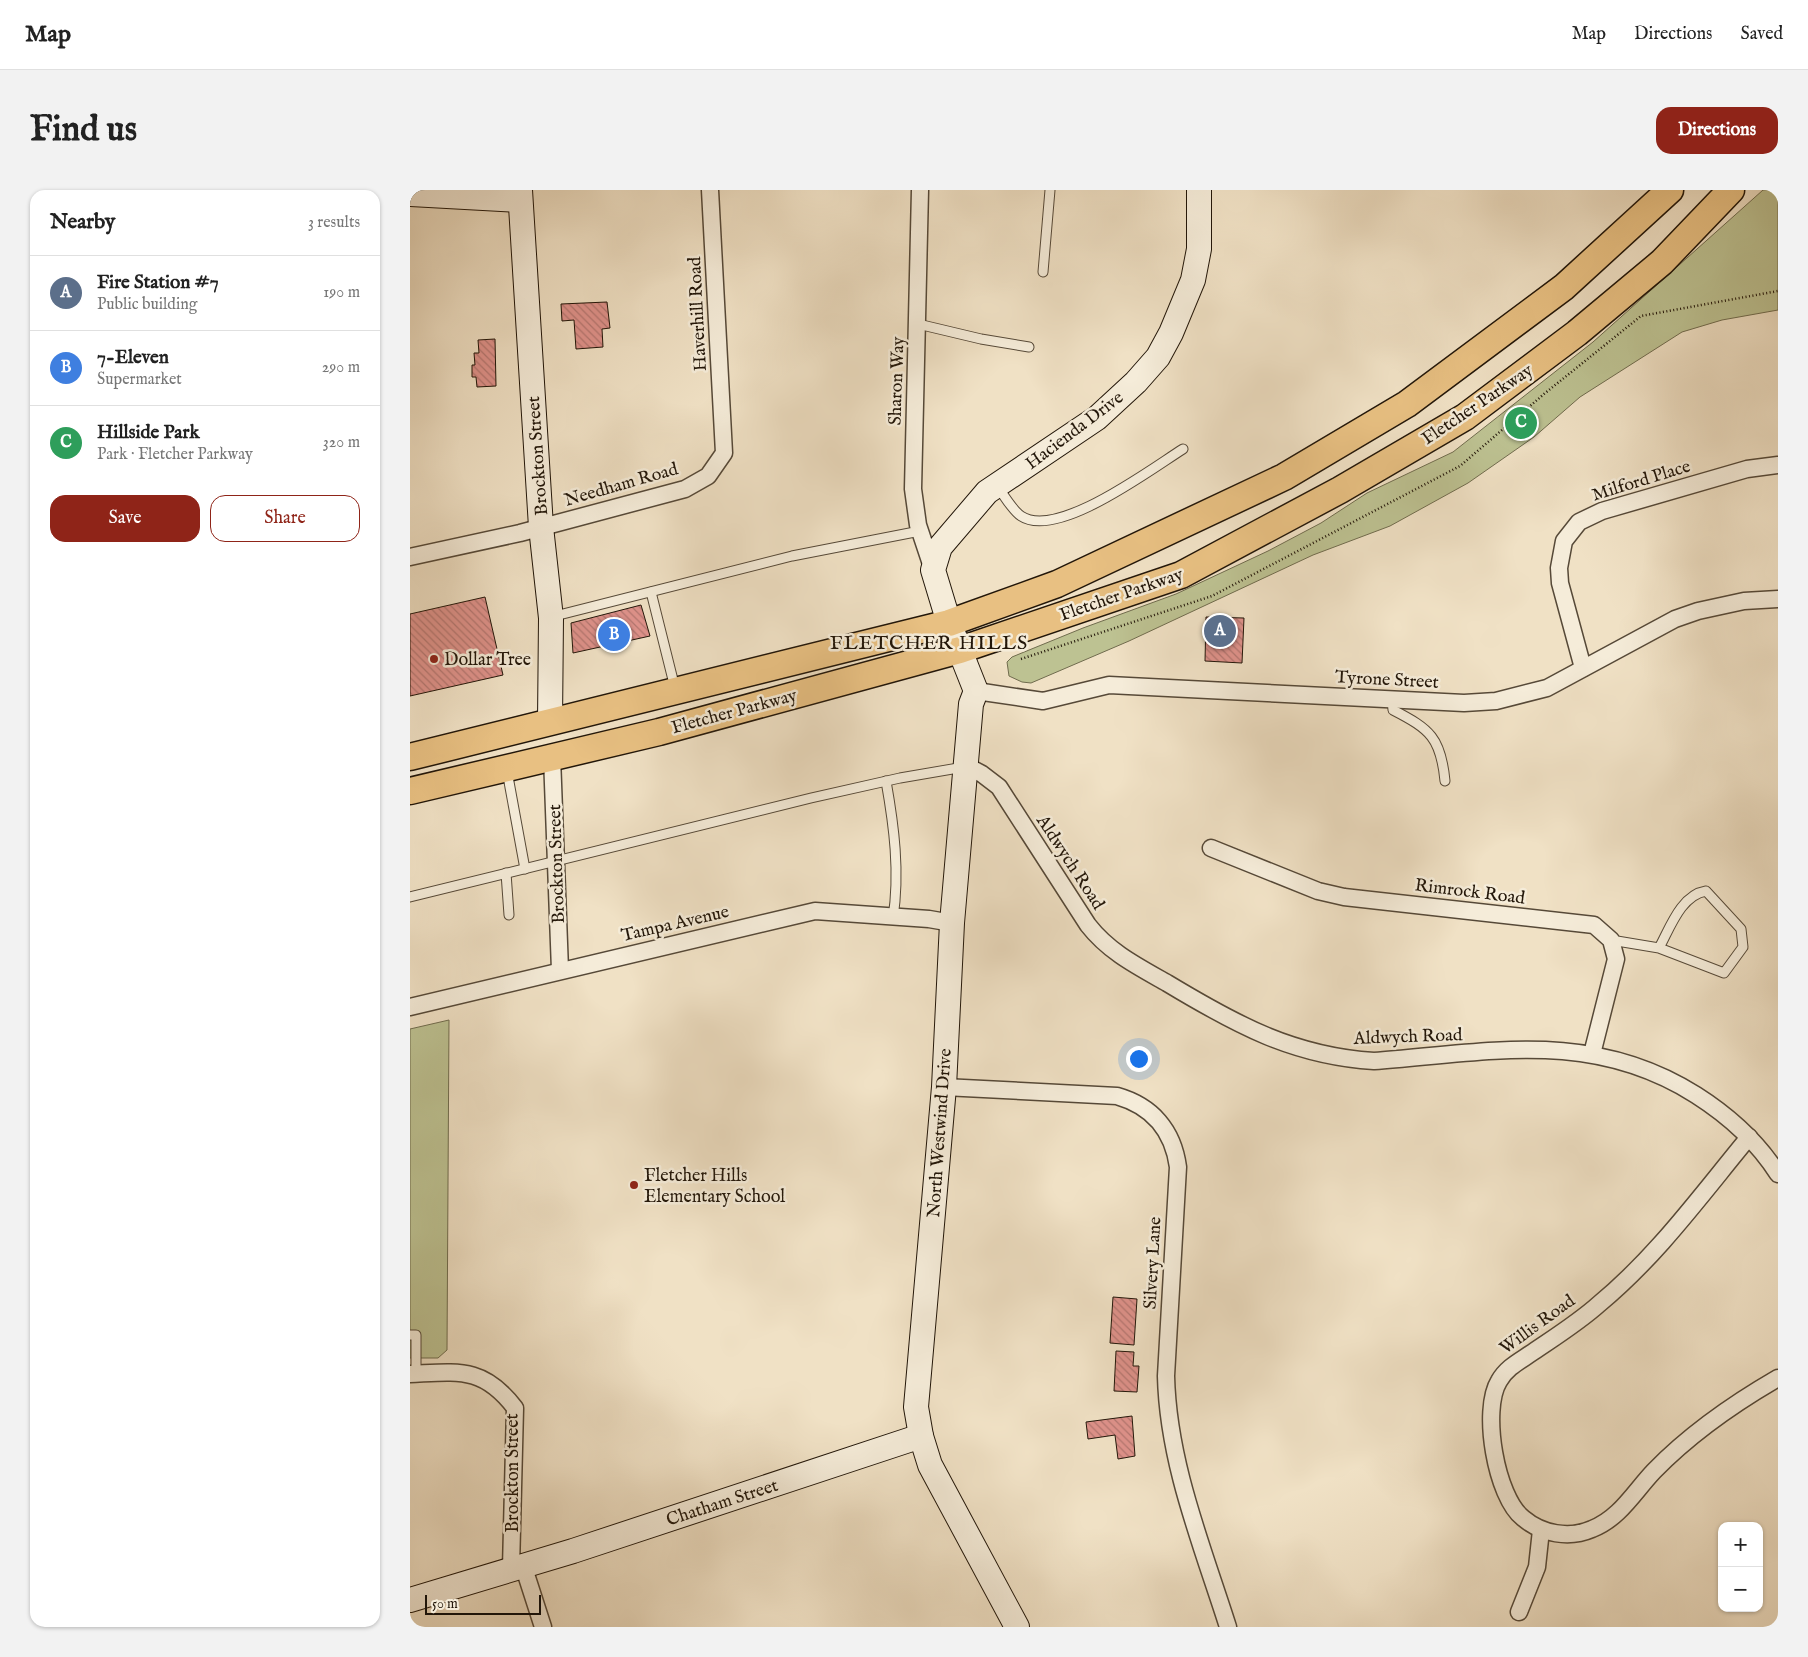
<!DOCTYPE html>
<html lang="en">
<head>
<meta charset="utf-8">
<style>
  body { margin:0; font-family:"IM FELL English",serif; background:#f2f2f2; color:#222 }
  .controls { position:absolute; right:15px; bottom:15px; display:grid; overflow:hidden; border-radius:10px; box-shadow:0 1px 4px #0004 }
  .controls button { width:45px; height:45px; display:grid; place-items:center; padding:0; border:0; border-bottom:1px solid #e0e0e0; background:#fff; color:#222; font:25px sans-serif }
  .scale { position:absolute; left:15px; bottom:12px; width:116px; box-sizing:border-box; padding-left:5px; border:2px solid #221609; border-top:0; font-size:14px; line-height:18px; white-space:nowrap; color:#221609; -webkit-text-stroke:4px #f5ecd9; paint-order:stroke }
  .you { position:absolute; left:728px; top:868px; width:18px; height:18px; margin:-12px; border:4px solid #fff; border-radius:50%; background:#1a73e8; box-shadow:0 0 0 8px #1a73e833 }
  .badge { display:grid; place-items:center; width:32px; height:32px; border-radius:50%; background:#8f2418; color:#fff; font-size:16px; font-weight:700 }
  .pin { position:absolute; translate:-50% -50%; border:2px solid #fff; box-shadow:0 1px 5px #0006 }
  .list { margin:0; padding:0; list-style:none }
  h2 { display:flex; justify-content:space-between; align-items:center; height:65px; margin:0; padding:0 20px; font-size:21px }
  h2 small { font-size:16px; font-weight:400; color:#767676 }
  .list li { display:grid; grid-template-columns:32px 1fr auto; gap:15px; align-items:center; box-sizing:border-box; height:75px; padding:0 20px; border-top:1px solid #e0e0e0 }
  .list b { display:block; font-size:19px; white-space:nowrap }
  .list p { margin:0; font-size:16px; white-space:nowrap; color:#767676 }
  .list em { font-size:16px; font-style:normal; color:#767676 }
  .actions { display:flex; gap:10px; padding:15px 20px }
  .actions a { flex:1; padding:11px 0; border:1px solid #8f2418; border-radius:15px; text-align:center; font-size:18px; color:#8f2418 }
  .actions .main { background:#8f2418; color:#fff }
  .map { position:relative; flex:none; width:1368px; height:1437px; overflow:hidden; border-radius:15px }
  header { display:flex; align-items:center; gap:30px; box-sizing:border-box; height:70px; padding:0 25px; background:#fff; border-bottom:1px solid #e0e0e0 }
  header strong { font-size:24px }
  nav { display:flex; gap:28px; margin-inline-start:auto; font-size:18px }
  .intro { display:flex; align-items:center; justify-content:space-between; box-sizing:border-box; height:120px; padding:0 30px }
  h1 { margin:0; font-size:35px }
  .button { padding:12px 22px; border-radius:15px; background:#8f2418; color:#fff; font-size:18px; font-weight:700 }
  main { display:flex; gap:30px; padding:0 30px }
  aside { flex:1; background:#fff; border-radius:15px; box-shadow:0 1px 4px #0004 }
  .map>svg:first-child { display:block }
  .green { fill:#bdc292; stroke:#706c4e }
  .building { fill:url(#building-back-hatch); stroke:#221609 }
  .lines { fill:none; stroke-linecap:round; stroke-linejoin:round }
  .lane-casing { stroke:#564938; stroke-width:11 }
  .street-casing { stroke:#564938; stroke-width:19 }
  .secondary-casing { stroke:#221609; stroke-width:26 }
  .primary-casing { stroke:#221609; stroke-width:29 }
  .path { stroke:#221609; stroke-width:2.5; stroke-dasharray:1 2.5; stroke-linecap:butt }
  .lane { stroke:#f5ecd9; stroke-width:9 }
  .street { stroke:#f5ecd9; stroke-width:16 }
  .secondary { stroke:#f5ecd9; stroke-width:24 }
  .primary { stroke:#e8c082; stroke-width:26 }
  .poi-dot { fill:#8f2418; stroke:#f5ecd9; stroke-width:2 }
  .labels { text-anchor:middle; stroke-width:5; stroke-linejoin:round; paint-order:stroke }
  .street-label { font-size:18px; fill:#221609; stroke:#f5ecd9 }
  .poi-label { font-size:18px; fill:#221609; stroke:#f5ecd9; text-anchor:start }
  .quarter-label { font-size:20px; letter-spacing:1px; fill:#221609; stroke:#f5ecd9 }
</style>
</head>
<body>
<header>
<strong>Map</strong>
<nav><a>Map</a><a>Directions</a><a>Saved</a></nav>
</header>
<div class="intro"><h1>Find us</h1><a class="button">Directions</a></div>
<main>
<aside>
<h2>Nearby<small>3 results</small></h2>
<ul class="list">
<li><span class="badge" style="background:#5c6f8a">A</span><div><b>Fire Station #7</b><p>Public building</p></div><em>190 m</em></li>
<li><span class="badge" style="background:#3f7fe0">B</span><div><b>7-Eleven</b><p>Supermarket</p></div><em>290 m</em></li>
<li><span class="badge" style="background:#2e9e5b">C</span><div><b>Hillside Park</b><p>Park · Fletcher Parkway</p></div><em>320 m</em></li>
</ul>
<div class="actions"><a class="main">Save</a><a>Share</a></div>
</aside>
<div class="map">
<svg width="1368" height="1437" viewBox="0 0 1368 1437">
  <defs>
    <pattern id="building-back-hatch" width="6" height="6" patternUnits="userSpaceOnUse" patternTransform="scale(1.25)"><rect width="6" height="6" fill="#df928b"/><path d="M-1 5l2 2M0 0l6 6M5-1l2 2" fill="none" stroke="#b47670"/></pattern>
  </defs>
  <rect width="100%" height="100%" fill="#f0e1c5"/>
  <filter id="stains"><feTurbulence type="fractalNoise" baseFrequency=".004" numOctaves="4"/><feColorMatrix values="0 0 0 0 .2 0 0 0 0 .09 0 0 0 0 .02 0 0 0 .5 -.17"/></filter>
  <radialGradient id="worn" r=".72"><stop offset=".6" stop-color="#630" stop-opacity="0"/><stop offset="1" stop-color="#630" stop-opacity=".3"/></radialGradient>
  <g class="green">
    <path d="M1353 0H1368V120L1312 130 1272 142 1170 207 1124 247 1058 293 980 336 903 365 719 451 621 493 612 492 599 486 597 472 602 467 673 438 766 404 858 361 911 333 957 303 1043 262 1183 152Z"/>
    <path d="M39 830 37 1160 28 1168H0V839Z"/>
  </g>
  <g class="building">
    <path d="M197 112 200 138 192 139 193 157 166 159 164 130 152 131 151 114Z"/>
    <path d="M85 149 86 196 67 197 66 187H62V175H65L64 163H69L68 150Z"/>
    <path d="M75 407 93 485 0 506V424Z"/>
    <path d="M231 415 240 446 163 463 161 433Z"/>
    <path d="M796 427 834 428 832 473 795 471Z"/>
    <path d="M703 1107 727 1109 724 1155 700 1153Z"/>
    <path d="M706 1161 724 1162 723 1176H729L727 1202 704 1201Z"/>
    <path d="M722 1226 725 1266 708 1269 705 1245 678 1249 676 1232Z"/>
  </g>
  <g class="lines">
    <g class="lane-casing">
      <g id="lane">
        <path d="M633 82 640 0"/>
        <path d="M508 134 571 149 619 157"/>
        <path d="M587 296C594 305 602 320 611 326 647 350 741 279 773 259"/>
        <path d="M241 402 265 498"/>
        <path d="M141 427 382 366 510 341"/>
        <path d="M982 509 983 520C1020 539 1031 548 1035 591"/>
        <path d="M97 581 115 679"/>
        <path d="M476 591C484 636 490 682 483 728"/>
        <path d="M96 683 99 725"/>
        <path d="M0 707 401 608 490 588 554 577"/>
        <path d="M1201 750 1249 758 1314 783 1333 757 1331 739 1296 701C1271 705 1260 738 1249 758"/>
        <path d="M0 1145H6V1183"/>
      </g>
    </g>
    <g class="street-casing">
      <g id="street">
        <path d="M510 0 503 299 508 335 523 380"/>
        <path d="M0 367 110 343 275 299 298 286 314 263 300 0"/>
        <path d="M1173 478 1150 393 1149 378 1154 351 1169 332 1192 321 1337 279 1368 275"/>
        <path d="M566 501 633 511 699 495 1054 513 1086 511 1137 498 1265 429 1288 421 1334 411 1368 409"/>
        <path d="M142 567 150 780"/>
        <path d="M557 576 572 584 589 597 678 735C699 762 727 776 757 793 825 834 883 866 964 871 1080 862 1182 839 1286 905 1319 926 1347 951 1368 984"/>
        <path d="M801 658 908 701 934 707 1184 735 1201 750 1206 769 1182 864"/>
        <path d="M0 817 405 721 519 729 542 733"/>
        <path d="M534 897 707 906C742 916 763 940 768 977L756 1186C758 1273 792 1355 818 1437"/>
        <path d="M1339 947C1291 1005 1247 1066 1189 1114 1169 1132 1145 1147 1123 1162 1110 1171 1097 1177 1089 1191 1071 1220 1086 1307 1113 1328 1132 1344 1159 1349 1182 1339 1210 1328 1224 1302 1244 1281 1280 1244 1323 1214 1368 1188"/>
        <path d="M0 1184C48 1182 73 1176 105 1218L101 1378"/>
        <path d="M113 1375 133 1437"/>
        <path d="M1109 1422 1127 1377 1131 1340"/>
      </g>
    </g>
    <g class="secondary-casing">
      <g id="secondary">
        <path d="M110 0 131 337 141 428 140 532"/>
        <path d="M0 4 110 10"/>
        <path d="M0 1410 163 1361 511 1246"/>
        <path d="M607 1437 520 1275 511 1246 506 1217 534 897 542 733 561 514 566 501 539 433 523 380 530 357 577 302 687 228 726 192 748 167 761 143 783 90 789 59V0"/>
      </g>
    </g>
    <g class="primary-casing">
      <g id="primary">
        <path d="M0 567 539 433 647 394 874 287 997 214 1154 97 1260 0"/>
        <path d="M0 601 249 542 550 460 771 385 930 300 1055 227 1167 143 1252 72 1321 0"/>
      </g>
    </g>
    <path class="path" d="M611 469 802 406 1050 276 1134 204 1231 126 1368 101"/>
    <use href="#lane" class="lane"/>
    <use href="#street" class="street"/>
    <use href="#secondary" class="secondary"/>
    <use href="#primary" class="primary"/>
  </g>
  <g class="poi-dot">
    <circle cx="24" cy="469" r="5"/>
    <circle cx="224" cy="995" r="5"/>
  </g>
  <g class="labels">
    <g class="street-label">
      <text transform="translate(287 124) rotate(-93)" y="6">Haverhill Road</text>
      <text transform="translate(486 191) rotate(-88)" y="6">Sharon Way</text>
      <text transform="translate(1067 214) rotate(-34)" y="6">Fletcher Parkway</text>
      <text transform="translate(664 240) rotate(-37)" y="6">Hacienda Drive</text>
      <text transform="translate(127 266) rotate(-94)" y="6">Brockton Street</text>
      <text transform="translate(1231 290) rotate(-17)" y="6">Milford Place</text>
      <text transform="translate(211 294) rotate(-16)" y="6">Needham Road</text>
      <text transform="translate(711 404) rotate(-19)" y="6">Fletcher Parkway</text>
      <text transform="translate(977 489) rotate(3)" y="6">Tyrone Street</text>
      <text transform="translate(324 521) rotate(-15)" y="6">Fletcher Parkway</text>
      <text transform="translate(661 672) rotate(57)" y="6">Aldwych Road</text>
      <text transform="translate(146 674) rotate(-92)" y="6">Brockton Street</text>
      <text transform="translate(1060 701) rotate(7)" y="6">Rimrock Road</text>
      <text transform="translate(265 733) rotate(-13)" y="6">Tampa Avenue</text>
      <text transform="translate(998 846) rotate(-2)" y="6">Aldwych Road</text>
      <text transform="translate(529 943) rotate(-86)" y="6">North Westwind Drive</text>
      <text transform="translate(742 1073) rotate(-87)" y="6">Silvery Lane</text>
      <text transform="translate(1127 1134) rotate(-36)" y="6">Willis Road</text>
      <text transform="translate(102 1283) rotate(-90)" y="6">Brockton Street</text>
      <text transform="translate(312 1312) rotate(-18)" y="6">Chatham Street</text>
    </g>
    <g class="poi-label">
      <text x="34" y="475">Dollar Tree</text>
      <text x="234" y="991">Fletcher Hills<tspan x="234" dy="21">Elementary School</tspan></text>
    </g>
    <g class="quarter-label">
      <text x="519" y="459">FLETCHER HILLS</text>
    </g>
  </g>
  <rect width="100%" height="100%" filter="url(#stains)"/>
  <rect width="100%" height="100%" fill="url(#worn)"/>
</svg>
<div class="controls">
<button>+</button>
<button>−</button>
</div>
<div class="scale">50 m</div>
<div class="you"></div>
<div class="pin badge" style="left:810px;top:441px;background:#5c6f8a">A</div>
<div class="pin badge" style="left:204px;top:445px;background:#3f7fe0">B</div>
<div class="pin badge" style="left:1111px;top:233px;background:#2e9e5b">C</div>
</div>
</main>
</body>
</html>
